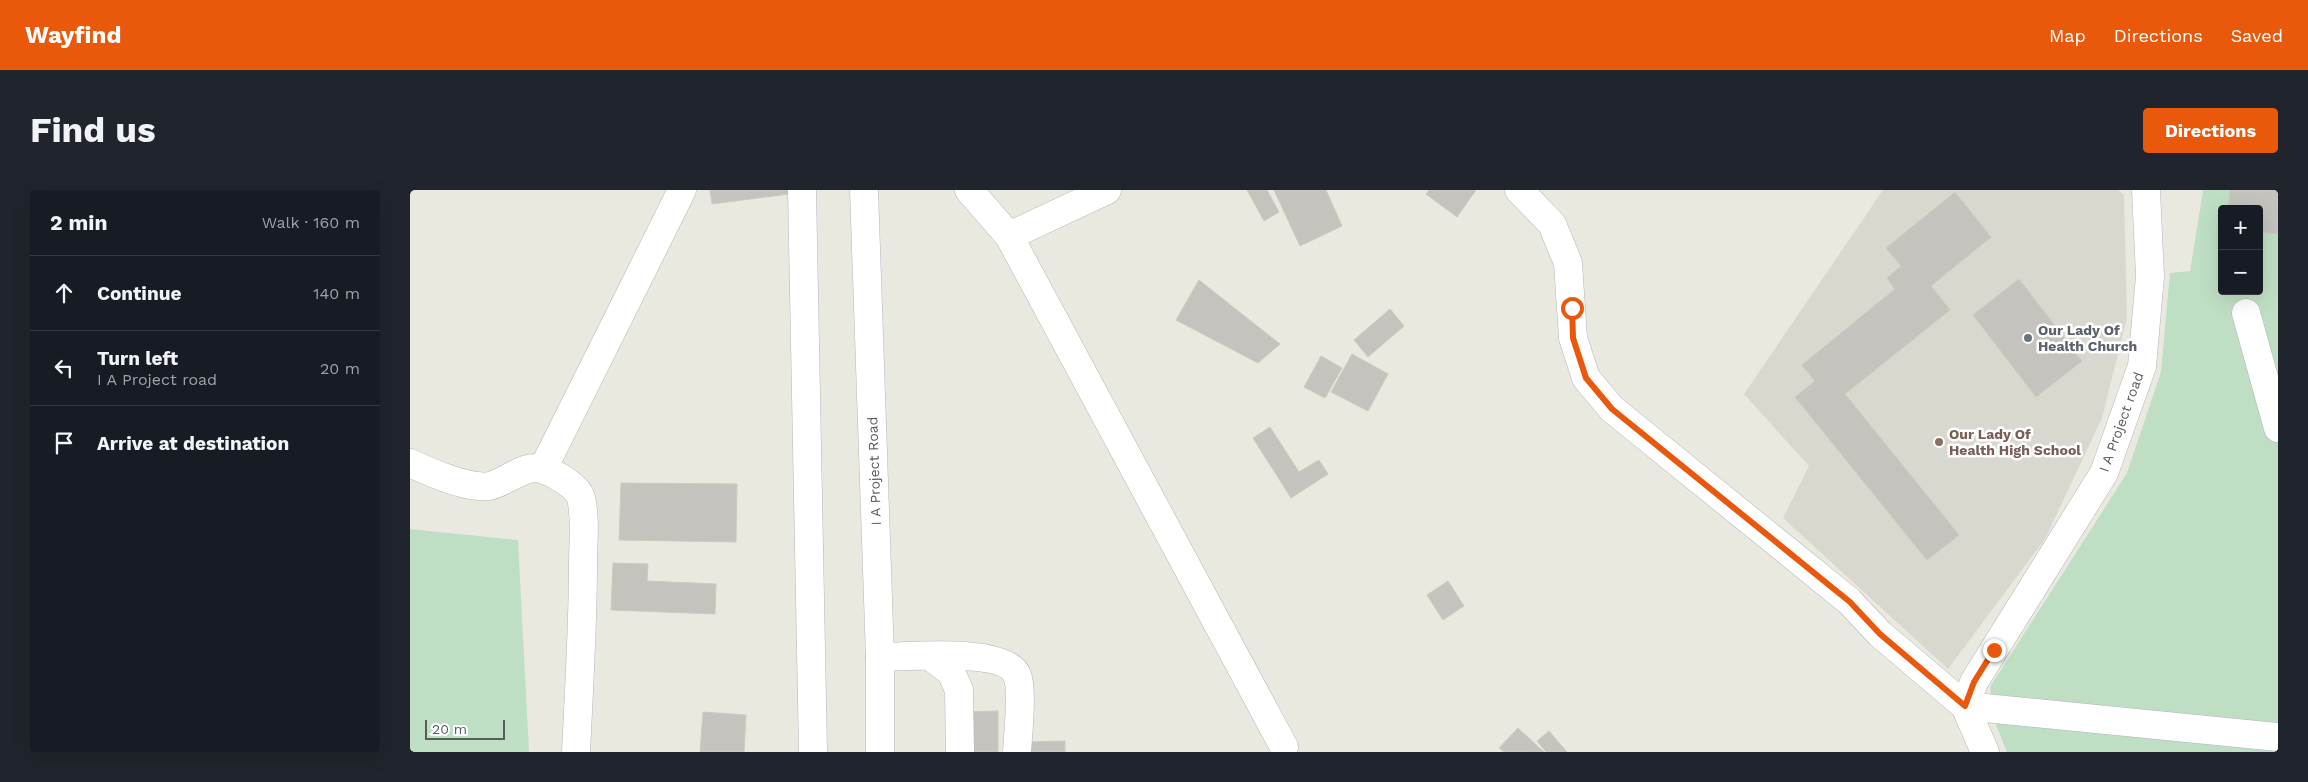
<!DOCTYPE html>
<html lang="en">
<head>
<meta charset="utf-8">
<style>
  body { margin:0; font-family:"Work Sans",sans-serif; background:#20242c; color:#f1f3f6 }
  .controls { position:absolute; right:15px; top:15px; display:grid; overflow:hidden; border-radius:5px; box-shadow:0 5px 20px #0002 }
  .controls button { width:45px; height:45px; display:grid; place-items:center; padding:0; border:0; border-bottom:1px solid #363941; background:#171b24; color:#f1f3f6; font:25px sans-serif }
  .scale { position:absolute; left:15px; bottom:12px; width:80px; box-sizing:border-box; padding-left:5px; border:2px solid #595b5f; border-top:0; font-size:14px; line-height:18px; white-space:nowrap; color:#595b5f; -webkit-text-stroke:4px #fff; paint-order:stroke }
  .stop { position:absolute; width:15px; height:15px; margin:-11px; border:4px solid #ea580c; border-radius:50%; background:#fff }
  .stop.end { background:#ea580c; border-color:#fff; box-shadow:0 1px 5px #0008 }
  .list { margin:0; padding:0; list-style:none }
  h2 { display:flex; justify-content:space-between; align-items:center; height:65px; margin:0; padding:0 20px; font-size:21px }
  h2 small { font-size:16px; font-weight:400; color:#9ea1a6 }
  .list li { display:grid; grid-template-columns:32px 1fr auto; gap:15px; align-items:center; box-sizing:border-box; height:75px; padding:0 20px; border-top:1px solid #363941 }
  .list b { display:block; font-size:19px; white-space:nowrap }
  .list p { margin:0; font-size:16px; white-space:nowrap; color:#9ea1a6 }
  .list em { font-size:16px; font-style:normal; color:#9ea1a6 }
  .icon { flex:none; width:28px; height:28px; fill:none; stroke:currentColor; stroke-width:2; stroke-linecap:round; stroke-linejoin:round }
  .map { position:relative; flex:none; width:1868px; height:562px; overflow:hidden; border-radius:5px }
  header { display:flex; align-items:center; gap:30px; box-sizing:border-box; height:70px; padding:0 25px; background:#ea580c; color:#fff }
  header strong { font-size:24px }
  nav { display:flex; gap:28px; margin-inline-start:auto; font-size:18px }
  .intro { display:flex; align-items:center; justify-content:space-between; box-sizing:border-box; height:120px; padding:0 30px }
  h1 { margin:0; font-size:35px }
  .button { padding:12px 22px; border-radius:5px; background:#ea580c; color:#fff; font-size:18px; font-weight:700 }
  main { display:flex; gap:30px; padding:0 30px }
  aside { flex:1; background:#171b24; border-radius:5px; box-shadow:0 5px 20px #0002 }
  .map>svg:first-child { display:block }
  .education { fill:#d9d8cf }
  .green { fill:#bfdfc4; fill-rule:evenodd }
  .building { fill:#c5c3bd; stroke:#cdcbc0 }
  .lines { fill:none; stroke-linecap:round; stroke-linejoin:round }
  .minor-casing { stroke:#b3b5b9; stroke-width:29 }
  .minor { stroke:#fff; stroke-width:28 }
  .route { stroke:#ea580c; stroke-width:6 }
  .worship-dot { fill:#6b7280; stroke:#fff; stroke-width:2 }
  .education-dot { fill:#8d6e63; stroke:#fff; stroke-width:2 }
  .labels { text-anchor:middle; stroke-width:5; stroke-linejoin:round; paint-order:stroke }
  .worship-label { font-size:14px; font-weight:bold; fill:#5b616d; stroke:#fff; text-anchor:start }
  .street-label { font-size:14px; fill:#595b5f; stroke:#fff }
  .education-label { font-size:14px; font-weight:bold; fill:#785e54; stroke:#fff; text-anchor:start }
</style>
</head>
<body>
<header>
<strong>Wayfind</strong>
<nav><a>Map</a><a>Directions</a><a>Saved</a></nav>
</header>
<div class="intro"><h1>Find us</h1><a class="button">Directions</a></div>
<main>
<aside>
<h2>2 min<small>Walk · 160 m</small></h2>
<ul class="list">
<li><svg class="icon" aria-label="ahead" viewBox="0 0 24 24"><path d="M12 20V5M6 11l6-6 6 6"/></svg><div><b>Continue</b></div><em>140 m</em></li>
<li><svg class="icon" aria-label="left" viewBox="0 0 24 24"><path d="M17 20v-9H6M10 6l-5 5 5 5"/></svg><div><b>Turn left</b><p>I A Project road</p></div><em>20 m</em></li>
<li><svg class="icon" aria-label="arrive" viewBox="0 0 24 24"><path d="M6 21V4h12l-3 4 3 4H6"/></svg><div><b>Arrive at destination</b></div></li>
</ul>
</aside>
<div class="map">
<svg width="1868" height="562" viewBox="0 0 1868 562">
  <rect width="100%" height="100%" fill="#eae9e0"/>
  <path class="education" d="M1473 0H1708L1714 5 1717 128 1692 228 1635 349 1538 479 1373 328 1399 276 1334 204Z"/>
  <g class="green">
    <path d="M1793 0H1868V562H1597L1584 530 1580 497 1717 283 1751 182 1760 83 1780 81ZM1812 19H1849V101H1812Z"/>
    <path d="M0 339 108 350 119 562H0Z"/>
  </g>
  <g class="building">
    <path d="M300 0H386L387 3 302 14Z"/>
    <path d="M837 0H857L869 22 854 31Z"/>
    <path d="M864 0H916L932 36 890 56Z"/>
    <path d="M1019 0H1066L1047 27 1016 4Z"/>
    <path d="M1820 0H1868V44L1849 42V19H1818Z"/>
    <path d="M1545 2 1581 47 1521 96 1540 120 1435 204 1549 345 1517 370 1385 207 1405 191 1392 175 1485 99 1477 88 1491 76 1476 58Z"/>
    <path d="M1609 89 1672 171 1626 207 1563 125Z"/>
    <path d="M789 90 870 154 848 173 766 130Z"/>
    <path d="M980 119 994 136 958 167 944 150Z"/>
    <path d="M942 164 978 184 958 221 921 202Z"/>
    <path d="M911 166 932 178 915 208 894 197Z"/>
    <path d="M860 237 889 282 909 270 918 284 881 308 843 248Z"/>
    <path d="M211 293 327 294 326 352 209 350Z"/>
    <path d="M203 373 238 374 237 391 306 394 305 424 201 420Z"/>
    <path d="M1038 391 1054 416 1033 430 1017 405Z"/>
    <path d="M588 521V562H553V522Z"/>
    <path d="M293 522 336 525 334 562H290Z"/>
    <path d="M1108 538 1134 562H1094L1089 558Z"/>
    <path d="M1139 541 1157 562H1136L1127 551Z"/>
    <path d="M655 551V562H613V552Z"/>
  </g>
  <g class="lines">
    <g class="minor-casing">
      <g id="minor">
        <path d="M392 0 403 562"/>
        <path d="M454 0 470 467V562"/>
        <path d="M559 0 599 46 874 557"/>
        <path d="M1109 0 1142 34 1158 73 1163 148 1176 188 1202 219 1439 411 1470 444 1555 516 1575 562"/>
        <path d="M1736 0 1740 86 1732 176 1694 283 1564 492 1555 516 1868 547"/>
        <path d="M599 46 697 0"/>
        <path d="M1836 123 1868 238"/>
        <path d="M0 273C19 282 58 299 79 296 96 293 115 273 132 279 144 283 168 296 171 308 176 328 173 353 173 373 173 436 169 499 166 562"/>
        <path d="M133 279 272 0"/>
        <path d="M470 467C497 467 595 457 607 485 613 499 608 545 607 562"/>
        <path d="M521 467 541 482 549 500 550 562"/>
      </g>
    </g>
    <use href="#minor" class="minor"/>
  </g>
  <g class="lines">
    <path class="route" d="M1162 118 1163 148 1176 188 1202 219 1440 412 1470 444 1555 516 1564 492 1584 460"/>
  </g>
  <circle class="worship-dot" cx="1618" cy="148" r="5"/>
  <circle class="education-dot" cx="1529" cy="252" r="5"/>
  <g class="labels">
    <g class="worship-label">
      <text x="1628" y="145">Our Lady Of<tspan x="1628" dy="16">Health Church</tspan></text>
    </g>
    <g class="street-label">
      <text transform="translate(1711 232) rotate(-70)" y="5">I A Project road</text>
      <text transform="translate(464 281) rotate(-92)" y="5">I A Project Road</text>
    </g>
    <g class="education-label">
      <text x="1539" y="249">Our Lady Of<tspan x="1539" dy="16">Health High School</tspan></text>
    </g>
  </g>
</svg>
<div class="controls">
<button>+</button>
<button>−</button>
</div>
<div class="scale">20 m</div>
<div class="stop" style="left:1162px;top:118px"></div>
<div class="stop end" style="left:1584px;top:460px"></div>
</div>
</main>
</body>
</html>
